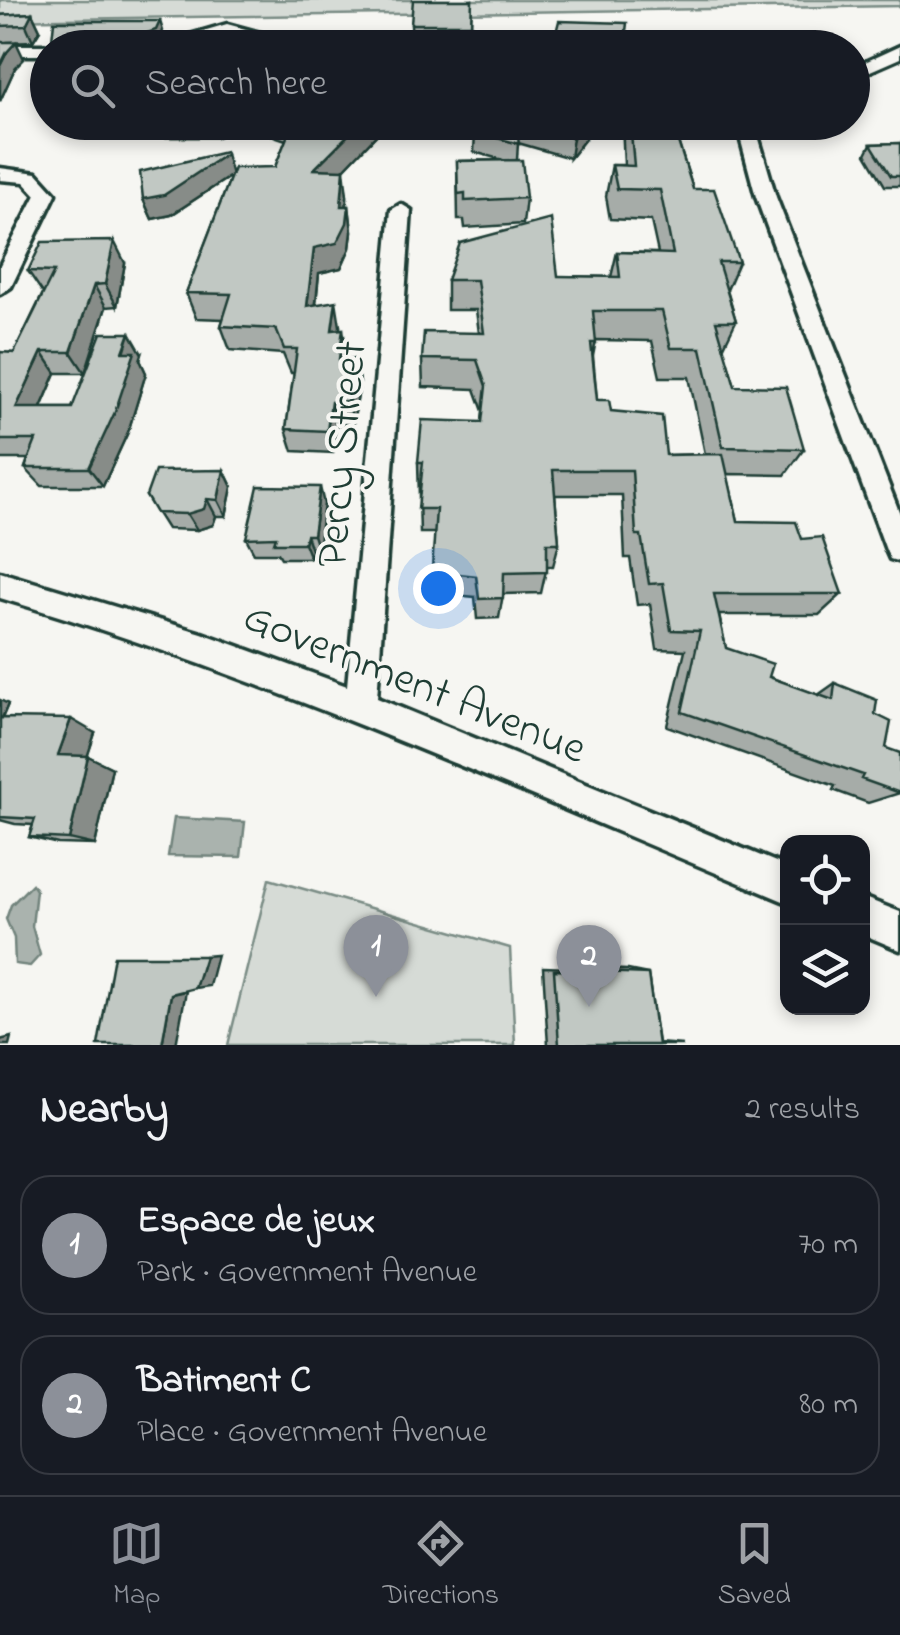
<!DOCTYPE html>
<html lang="en">
<head>
<meta charset="utf-8">
<style>
  body { margin:0; font-family:"Indie Flower",sans-serif; background:#242831; color:#f1f3f6 }
  .controls { position:absolute; right:30px; bottom:30px; display:grid; overflow:hidden; border-radius:20px; box-shadow:0 5px 15px #0003 }
  .controls button { width:90px; height:90px; display:grid; place-items:center; padding:0; border:0; border-bottom:2px solid #363941; background:#171b24; color:#f1f3f6; font:50px sans-serif }
  .you { position:absolute; left:438px; top:588px; width:35px; height:35px; margin:-25px; border:8px solid #fff; border-radius:50%; background:#1a73e8; box-shadow:0 0 0 15px #1a73e833 }
  .badge { display:grid; place-items:center; width:65px; height:65px; border-radius:50%; background:#8c9099; color:#fff; font-size:32px; font-weight:700 }
  .pin { position:absolute; translate:-50% -82px; filter:drop-shadow(0 2px 5px #0008) }
  .pin::after { content:''; position:absolute; top:52px; width:35px; height:30px; background:inherit; clip-path:polygon(0 0,100% 0,50% 100%) }
  .list { margin:0; padding:0; list-style:none }
  h2 { display:flex; justify-content:space-between; align-items:center; height:130px; margin:0; padding:0 40px; font-size:42px }
  h2 small { font-size:32px; font-weight:400; color:#9ea1a6 }
  .list li { display:grid; grid-template-columns:65px 1fr auto; gap:30px; align-items:center; box-sizing:border-box; height:140px; margin:0 20px 20px; padding:0 20px; border:2px solid #363941; border-radius:30px }
  .list b { display:block; font-size:38px; white-space:nowrap }
  .list p { margin:0; font-size:32px; white-space:nowrap; color:#9ea1a6 }
  .list em { font-size:32px; font-style:normal; color:#9ea1a6 }
  .icon { flex:none; width:55px; height:55px; fill:none; stroke:currentColor; stroke-width:2; stroke-linecap:round; stroke-linejoin:round }
  .map { position:relative; flex:none; width:900px; height:1045px; overflow:hidden }
  .search { position:absolute; background:#171b24; box-shadow:0 5px 15px #0003; left:30px; right:30px; top:30px; height:110px; display:flex; align-items:center; gap:25px; box-sizing:border-box; padding:0 35px; border-radius:55px; color:#9ea1a6; font-size:38px }
  .sheet { height:450px; background:#171b24 }
  nav { display:flex; justify-content:space-around; align-items:center; box-sizing:border-box; height:140px; border-top:2px solid #363941; background:#171b24; font-size:28px; color:#9ea1a6 }
  nav a { display:grid; justify-items:center; gap:5px }
  nav .on { color:#8c9099 }
  .map>svg:first-child { display:block }
  .green { fill:#d6dbd6; stroke:#7a8c85; stroke-width:2.5 }
  .water { fill:#aab3ae; stroke:#72847d; stroke-width:2.5 }
  .lines { fill:none; stroke-linecap:round; stroke-linejoin:round }
  .street-casing { stroke:#1f3d34; stroke-width:7 }
  .street { fill:#f6f6f2; fill-rule:evenodd }
  .wall { fill:#a6aca8; stroke:#1f3d34; stroke-width:2.5; fill-rule:evenodd }
  .shaded-wall { fill:#878c88; stroke:#1f3d34; stroke-width:2.5 }
  .building { fill:#c1c8c3; stroke:#1f3d34; stroke-width:2.5 }
  .labels { text-anchor:middle; stroke-width:8; stroke-linejoin:round; paint-order:stroke }
  .street-label { font-size:45px; fill:#1f3d34; stroke:#f6f6f2 }
</style>
</head>
<body>
<div class="map">
<svg width="900" height="1045" viewBox="0 0 900 1045">
  <rect width="100%" height="100%" fill="#f6f6f2"/>
  <filter id="ink" filterUnits="userSpaceOnUse"><feTurbulence type="fractalNoise" baseFrequency=".01" numOctaves="2"/><feDisplacementMap in="SourceGraphic" scale="20" xChannelSelector="R" yChannelSelector="G"/><feConvolveMatrix kernelMatrix="1 2 1 2 8 2 1 2 1" color-interpolation-filters="sRGB"/></filter>
  <g filter="url(#ink)">
    <g class="green">
      <path d="M0 0H900V6L0 20Z"/>
      <path d="M269 879 510 948 515 1045H228Z"/>
    </g>
    <g class="water">
      <path d="M174 818 245 822 241 857 168 856Z"/>
      <path d="M32 884 36 890 32 926 40 955 30 966 15 964 14 938 6 919 11 905Z"/>
    </g>
    <g class="lines">
      <g class="street-casing">
        <g id="street">
          <path d="M227 24 264 34 286 48H265L227 34 175 48H145Z"/>
          <path d="M0 45H48L54 48H48V55H0Z"/>
          <path d="M900 46V58L852 79V68Z"/>
          <path d="M247 122 217 135H133L124 130 133 125Z"/>
          <path d="M736 122H754L776 197 900 514V562L890 559 886 550 756 197Z"/>
          <path d="M0 168 37 173 56 194 11 287 0 294V265L36 195 24 182 0 180Z"/>
          <path d="M401 204 411 210 377 698 788 867V903C527 795 271 678 0 598V572L202 633 347 686 391 210Z"/>
          <path d="M862 897 900 912V950L862 934Z"/>
        </g>
      </g>
      <use href="#street" class="street"/>
    </g>
    <g class="wall">
      <path d="M472 0 470 48H412L411 24Z"/>
      <path d="M32 13 40 30 33 41 9 42 24 59 15 68 0 101V15Z"/>
      <path d="M246 122H380L381 130 343 170 347 196V206H349L352 232 350 248 341 268 319 273 316 304 340 326V329L347 354V359H356L360 383 353 424 336 425 333 453 293 451 286 429 294 373H291L283 354 230 350 221 326 223 319 196 318 186 293 231 176 171 215 152 219 143 199 232 173 275 167 286 140 247 127Z"/>
      <path d="M484 122H588L585 139 570 158 518 143 517 160 526 198 523 224 465 228 464 220H458L457 161 503 160 474 152 475 132Z"/>
      <path d="M622 122H673L674 129 693 189 739 262 727 290 736 321 723 348 735 386 804 449 785 475 727 474 738 521 802 539 842 594 819 615H719L726 648 769 677 818 695 835 683 875 714 900 793 868 803 833 790 835 786 667 726 685 650 657 649 650 604 637 605 630 558H625L622 495H555L559 543 553 566H547L541 593 503 594 499 618 477 619 475 597 433 593 432 571 435 533H420L418 462 482 422 483 411 475 389 423 387 422 359 479 333 476 310H447V280L558 276 611 277 617 252 658 253 651 221 610 219 606 196 612 165H624ZM596 340 652 341 660 377H689L705 454 666 455 597 400 593 356Z"/>
      <path d="M900 143V186H885L866 154 871 144Z"/>
      <path d="M125 263 117 306 106 307 85 373H56L41 408H72L142 354 140 360 146 373 128 432 103 486H42L25 468 28 459H0V352L14 353 43 293 28 271Z"/>
      <path d="M224 470 232 487 226 516H216L213 525 197 530 167 529 146 496Z"/>
      <path d="M324 504 318 550H311L310 558H281L278 553H254L246 538Z"/>
      <path d="M0 700 8 704 2 718 95 733 87 756 112 768 95 845 58 844 29 837 33 825 15 824 0 820Z"/>
      <path d="M543 967 628 970 648 974 658 1043 683 1045H548Z"/>
    </g>
    <g class="shaded-wall">
      <path d="M32 13 40 30 33 41 26 25Z"/>
      <path d="M160 21 163 31 159 40 150 43 152 48H142L138 36Z"/>
      <path d="M16 42 24 59 15 68 0 101V66L7 52Z"/>
      <path d="M361 122H380L381 130 319 195 314 169Z"/>
      <path d="M585 122H588L585 139 570 158 573 138Z"/>
      <path d="M226 154 232 175 171 215 152 219 143 199Z"/>
      <path d="M344 170 347 196 345 226 349 206 352 232 350 248 341 268 319 273 313 330 307 306 314 248 341 206Z"/>
      <path d="M114 241 125 263 117 306 105 284Z"/>
      <path d="M94 285 106 307 85 373 71 352Z"/>
      <path d="M336 301 340 326 337 354 332 330Z"/>
      <path d="M343 329 347 354 344 383 339 359Z"/>
      <path d="M130 333 142 354 140 360 146 373 128 432 103 486 89 468Z"/>
      <path d="M42 352 56 373 32 428 16 408Z"/>
      <path d="M356 359 360 383 353 424 349 401Z"/>
      <path d="M331 402 336 425 333 453 327 431Z"/>
      <path d="M224 470 232 487 226 516 218 500Z"/>
      <path d="M320 487 324 504 318 550 313 535Z"/>
      <path d="M207 499 216 516 213 525 197 530 187 514Z"/>
      <path d="M306 535 311 550 310 558 304 543Z"/>
      <path d="M0 700 8 704 0 723Z"/>
      <path d="M71 719 95 733 84 767 58 755Z"/>
      <path d="M88 756 112 768 95 845 69 839Z"/>
      <path d="M217 955 209 986 195 988 205 956Z"/>
      <path d="M186 991 176 1045H162L171 994Z"/>
      <path d="M11 1037 9 1045H0V1040Z"/>
    </g>
    <g class="building">
      <path d="M413 0H472L471 24H411Z"/>
      <path d="M32 13 26 25 0 26V15Z"/>
      <path d="M54 21H160L156 30 138 36 139 41 150 42 147 48H49L52 40Z"/>
      <path d="M559 21 627 23 624 48H552Z"/>
      <path d="M0 42H16L7 52 0 66Z"/>
      <path d="M293 122H361L314 169 344 170 341 206H349L347 223 337 243 314 248 307 306 336 301 332 330 343 329 339 359H356L349 401 331 402 327 431 286 429 297 349H284L276 329 221 326 231 294 186 293 234 168 275 167Z"/>
      <path d="M484 122H516L519 144 475 132Z"/>
      <path d="M520 122H585L573 138Z"/>
      <path d="M630 122H673L674 129 693 189H714L739 262H718L736 321H716L735 386 786 387 804 449 723 447 701 348H671L662 311H593L596 343H591L597 400H609L611 411 662 416 666 455 723 454 738 521 796 522 802 539 822 537 842 594H714L726 648 773 664 769 677 833 700 835 683 877 700 875 714 891 722 886 748 900 753V793L861 779 863 775 682 712 700 631 671 630 663 583 649 584 641 535H636L632 470H553L559 543H547V572L504 573 503 598 479 599 476 576 432 571 436 509H418L423 462H418L422 420 482 422 486 386 477 360 422 359 424 332 484 333 477 280H447L460 243 551 219 558 276 620 277 617 252 673 254 660 190 617 189 612 165 634 166Z"/>
      <path d="M900 143V176H891L871 144Z"/>
      <path d="M225 152 226 154 164 195 143 199 140 172Z"/>
      <path d="M522 160 526 198 465 201V193L458 194 457 161Z"/>
      <path d="M114 241 105 284 94 285 71 352H42L16 408H72L101 333H130L123 352H135L115 412 89 468H25L36 440H0V352L14 353 54 272 28 271 42 242Z"/>
      <path d="M224 470 218 500 207 499 204 509 187 514 156 513 146 496 155 471Z"/>
      <path d="M258 486 320 487 313 535H306L304 543H274L276 537 246 538Z"/>
      <path d="M0 718 71 719 58 755 88 756 69 839 29 837 35 819 0 817Z"/>
      <path d="M114 956H205L195 988 171 994 162 1045H98Z"/>
      <path d="M554 970 648 974 658 1045H559Z"/>
    </g>
  </g>
  <g class="labels">
    <g class="street-label">
      <text transform="translate(339 454) rotate(-85)" y="16">Percy Street</text>
      <text transform="translate(416 680) rotate(22)" y="16">Government Avenue</text>
    </g>
  </g>
</svg>
<div class="controls">
<button><svg class="icon" aria-label="locate" viewBox="0 0 24 24"><circle cx="12" cy="12" r="6"/><path d="M12 2v4M12 18v4M2 12h4M18 12h4"/></svg></button>
<button><svg class="icon" aria-label="layers" viewBox="0 0 24 24"><path d="M12 4l9 5-9 5-9-5zM3 14l9 5 9-5"/></svg></button>
</div>
<div class="you"></div>
<div class="pin badge" style="left:376px;top:997px">1</div>
<div class="pin badge" style="left:589px;top:1007px">2</div>
<div class="search"><svg class="icon" aria-label="search" viewBox="0 0 24 24"><circle cx="10" cy="10" r="6"/><path d="M15 15l6 6"/></svg>Search here</div>
</div>
<section class="sheet">
<h2>Nearby<small>2 results</small></h2>
<ul class="list">
<li><span class="badge">1</span><div><b>Espace de jeux</b><p>Park · Government Avenue</p></div><em>70 m</em></li>
<li><span class="badge">2</span><div><b>Batiment C</b><p>Place · Government Avenue</p></div><em>80 m</em></li>
</ul>
</section>
<nav>
<a class="on"><svg class="icon" aria-label="map" viewBox="0 0 24 24"><path d="M3 6l6-2 6 2 6-2v14l-6 2-6-2-6 2zM9 4v14M15 6v14"/></svg>Map</a>
<a><svg class="icon" aria-label="directions" viewBox="0 0 24 24"><path d="M12 3l9 9-9 9-9-9zM9 14v-3h6M13 9l2 2-2 2"/></svg>Directions</a>
<a><svg class="icon" aria-label="saved" viewBox="0 0 24 24"><path d="M7 4h10v16l-5-4-5 4z"/></svg>Saved</a>
</nav>
</body>
</html>
